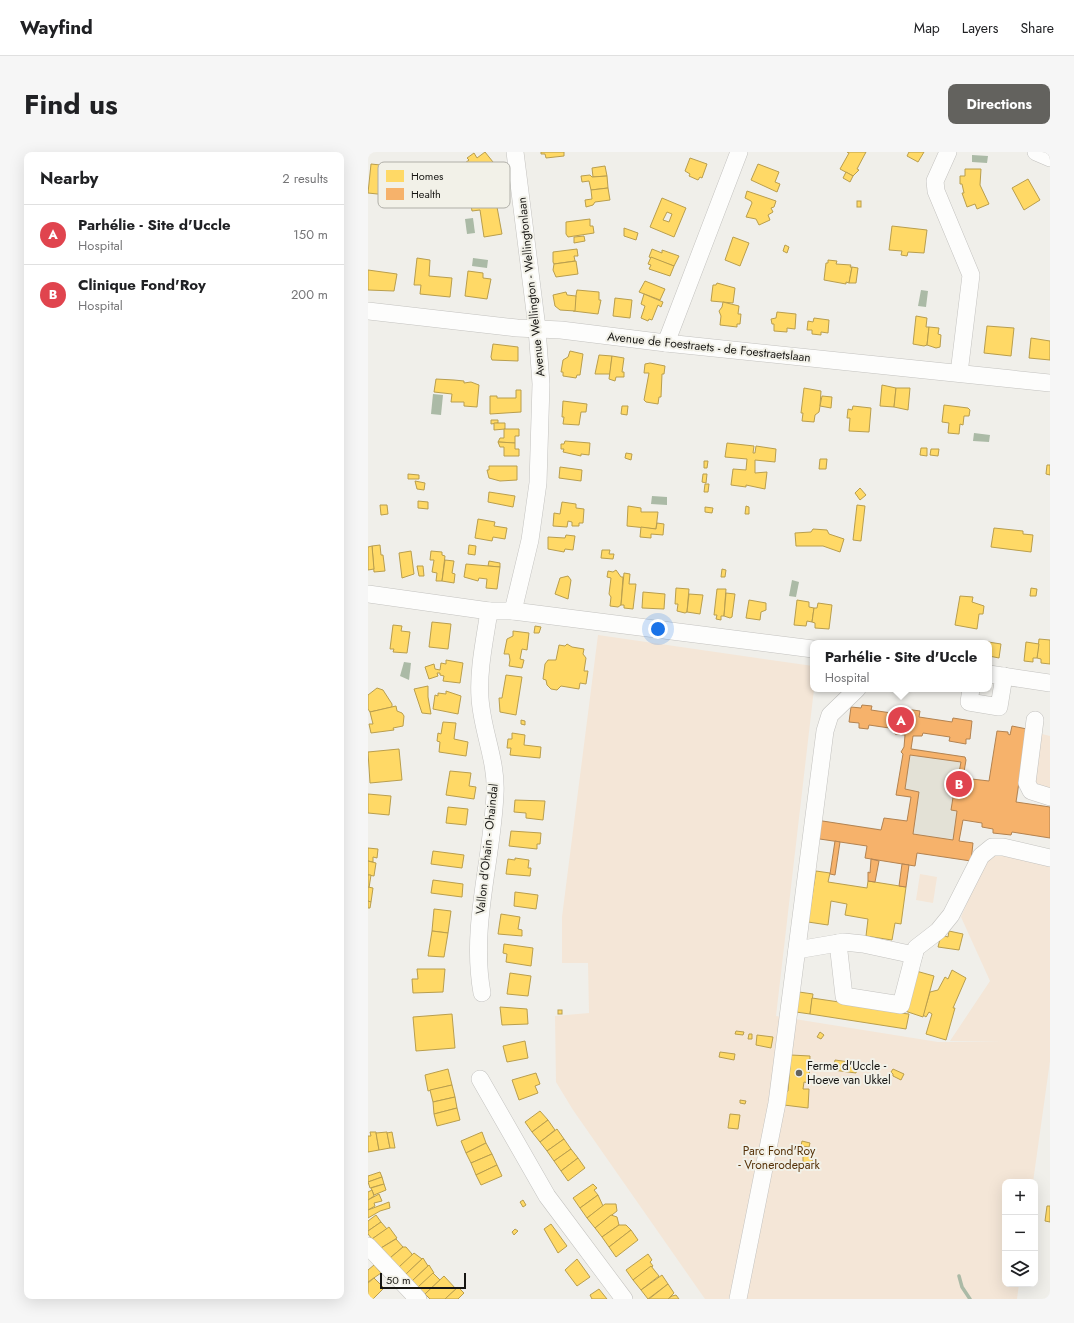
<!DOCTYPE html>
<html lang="en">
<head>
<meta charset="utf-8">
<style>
  body { margin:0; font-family:Jost,sans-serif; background:#f6f6f6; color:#202124 }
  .controls { position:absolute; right:12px; bottom:12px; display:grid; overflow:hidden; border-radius:8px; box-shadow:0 4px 16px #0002 }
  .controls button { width:36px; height:36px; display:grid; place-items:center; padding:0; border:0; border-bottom:1px solid #e0e0e0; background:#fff; color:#202124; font:20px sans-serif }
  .scale { position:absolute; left:12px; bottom:10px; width:86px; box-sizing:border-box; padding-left:4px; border:2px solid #171613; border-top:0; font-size:11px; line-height:14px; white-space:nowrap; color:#171613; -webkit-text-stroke:3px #f2f1e8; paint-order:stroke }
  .you { position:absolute; left:290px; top:477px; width:14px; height:14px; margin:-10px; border:3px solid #fff; border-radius:50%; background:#1a73e8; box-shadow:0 0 0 6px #1a73e833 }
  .badge { display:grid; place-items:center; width:26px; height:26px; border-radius:50%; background:#63625e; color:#fff; font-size:13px; font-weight:700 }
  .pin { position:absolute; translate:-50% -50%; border:2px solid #fff; box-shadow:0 1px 4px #0006 }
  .popup { position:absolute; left:442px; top:488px; width:182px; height:52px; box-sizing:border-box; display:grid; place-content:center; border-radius:8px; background:#fff; filter:drop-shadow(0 1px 3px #0005); font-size:13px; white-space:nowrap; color:#757577 }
  .popup b { font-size:15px; color:#202124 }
  .popup::after { content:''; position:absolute; left:50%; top:100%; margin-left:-8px; border:8px solid transparent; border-top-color:#fff }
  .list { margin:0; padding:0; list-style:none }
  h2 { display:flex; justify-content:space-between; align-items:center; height:52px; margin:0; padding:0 16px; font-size:17px }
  h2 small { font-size:13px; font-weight:400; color:#757577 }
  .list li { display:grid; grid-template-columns:26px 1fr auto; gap:12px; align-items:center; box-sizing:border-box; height:60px; padding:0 16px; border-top:1px solid #e0e0e0 }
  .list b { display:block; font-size:15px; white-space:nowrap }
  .list p { margin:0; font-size:13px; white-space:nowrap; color:#757577 }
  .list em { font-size:13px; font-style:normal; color:#757577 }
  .icon { flex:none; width:22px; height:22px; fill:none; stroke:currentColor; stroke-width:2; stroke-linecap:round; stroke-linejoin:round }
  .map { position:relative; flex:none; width:682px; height:1147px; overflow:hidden; border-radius:8px }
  header { display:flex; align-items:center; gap:24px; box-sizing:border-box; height:56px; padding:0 20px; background:#fff; border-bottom:1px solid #e0e0e0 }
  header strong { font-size:19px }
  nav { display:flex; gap:22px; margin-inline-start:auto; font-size:14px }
  .intro { display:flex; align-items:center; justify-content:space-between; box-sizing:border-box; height:96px; padding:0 24px }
  h1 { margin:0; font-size:28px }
  .button { padding:10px 18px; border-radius:8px; background:#63625e; color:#fff; font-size:14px; font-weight:700 }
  main { display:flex; gap:24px; padding:0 24px }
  aside { flex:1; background:#fff; border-radius:8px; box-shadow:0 4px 16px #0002 }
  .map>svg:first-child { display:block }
  .built { fill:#e3e1d6 }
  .green { fill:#f4e6d7 }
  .water { fill:#abbaa6 }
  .homes { fill:#ffd966; stroke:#b99e4d; fill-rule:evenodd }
  .health { fill:#f6b26b; stroke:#b38351; fill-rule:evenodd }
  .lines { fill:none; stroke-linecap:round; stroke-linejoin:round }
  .stream { stroke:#abbaa6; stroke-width:3.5 }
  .minor-casing { stroke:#c3c2bf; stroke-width:18 }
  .minor { stroke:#fdfdfc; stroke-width:17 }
  .poi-dot { fill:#63625e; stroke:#f2f1e8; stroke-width:1.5 }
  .labels { text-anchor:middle; stroke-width:4; stroke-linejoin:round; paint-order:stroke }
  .street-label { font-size:12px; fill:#171613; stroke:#f2f1e8 }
  .poi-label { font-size:12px; fill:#171613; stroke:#f2f1e8; text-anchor:start }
  .park-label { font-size:12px; fill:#563209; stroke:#f2f1e8 }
  .key { fill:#f2f1e8; stroke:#b0afa8; stroke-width:1 }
  .key-label { font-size:11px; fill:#171613 }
</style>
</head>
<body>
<header>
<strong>Wayfind</strong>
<nav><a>Map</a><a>Layers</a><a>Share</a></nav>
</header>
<div class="intro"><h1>Find us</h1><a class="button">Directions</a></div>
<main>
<aside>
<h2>Nearby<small>2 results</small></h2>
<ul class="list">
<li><span class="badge" style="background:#e0444e">A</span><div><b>Parhélie - Site d'Uccle</b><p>Hospital</p></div><em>150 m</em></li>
<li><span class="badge" style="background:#e0444e">B</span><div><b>Clinique Fond'Roy</b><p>Hospital</p></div><em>200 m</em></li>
</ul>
</aside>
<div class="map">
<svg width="682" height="1147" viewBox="0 0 682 1147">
  <rect width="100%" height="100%" fill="#f0efea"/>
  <path class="built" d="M494 553 504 554V558L537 563 538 557 552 559 551 565 584 570 585 566 604 569 602 587H598V592L581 589 582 585 555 581 554 584H545L543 596 597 605 598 608 595 626 621 629 629 579 640 580 642 583 644 574 659 577 649 650 682 655 643 680V683L625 681V677L614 675V671L595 668 591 689 605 691 603 709 549 701 547 714 497 706 499 694 448 668 513 677 516 666 539 669 543 646 528 643 535 602 533 600 536 595 537 583 527 582 528 577 501 573 500 577 491 576V571L481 570 483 555 493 556Z"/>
  <g class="green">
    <path d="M230 483 445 514 446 537 408 864 570 890H634L582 889 622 829 593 765 616 710 625 701 682 711V909L665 1030H637V1132H651L649 1147H337L205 958 188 930 187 864 221 861 220 811H194V765Z"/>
    <path d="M670 581 682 584V641L663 630Z"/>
    <path d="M552 722 569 725 565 751 548 748Z"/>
  </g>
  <g class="water">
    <path d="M604 3 620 4 619 11 604 10Z"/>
    <path d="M105 66 107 81 99 82 97 67Z"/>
    <path d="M105 106 120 108 119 116 104 114Z"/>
    <path d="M553 138 560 139 558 155 550 154Z"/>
    <path d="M65 242 75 243 73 263 63 262Z"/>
    <path d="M606 281 622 283 621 290 605 289Z"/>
    <path d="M284 344 299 345V353L283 352Z"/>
    <path d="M424 428 431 430 428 445 421 444Z"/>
    <path d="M36 510 43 511 41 528 32 524Z"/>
  </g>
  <g class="homes">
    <path d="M117 0 129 15 120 23 118 19 105 30 93 14 101 8 99 6 106 1 109 6Z"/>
    <path d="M173 0H196V4L178 6 177 2H173Z"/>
    <path d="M479 0H498L489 17 491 18 485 24 472 17 481 1Z"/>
    <path d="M541 0H556L550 10 539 4Z"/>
    <path d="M322 6 339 12 334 26 332 25 330 28 321 24 322 22 317 19Z"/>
    <path d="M3 12 22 14 19 43 0 41Z"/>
    <path d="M390 12 411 20 407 30 412 32 409 40 383 28Z"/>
    <path d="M237 14 239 24 225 25 224 16Z"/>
    <path d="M597 17H613L612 33 621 52 609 57 607 52 599 55 594 41H596L594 32H592V24H597Z"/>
    <path d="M478 20 485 24 482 30 475 26Z"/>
    <path d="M222 23 224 25 239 24 240 36 223 38 221 29 214 30 213 24Z"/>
    <path d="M660 27 672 48 656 58 644 36Z"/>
    <path d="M240 36 242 48 227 50 225 53 218 55 217 48 224 47 223 38Z"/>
    <path d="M379 39 408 49 406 55 403 56 405 60 400 63 402 68 391 73 388 67 378 65 384 51 383 49 377 46Z"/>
    <path d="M131 44 133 55H129L134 82 116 85 112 58 104 59 102 47Z"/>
    <path d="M294 46 318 56 306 85 282 75ZM299 60 304 62 301 70 295 68Z"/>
    <rect x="489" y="49" width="4" height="6"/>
    <path d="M222 67V74H225L226 81 200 85 198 82V70Z"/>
    <path d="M524 74 559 78 556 101 540 100 539 104 533 103 534 99 521 98Z"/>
    <path d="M256 76 270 81 268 88 256 84Z"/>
    <path d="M216 84 217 89 206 91V85Z"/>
    <path d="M365 85 381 91 372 114 357 108Z"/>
    <path d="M417 93 421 95 419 101 415 99Z"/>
    <path d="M209 97 210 104H206L207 109 186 112 185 110V100Z"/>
    <path d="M284 97 294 101V98L297 99 311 104 306 114 281 105Z"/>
    <path d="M283 105 306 114 302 124 281 117 283 113 280 112Z"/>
    <path d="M49 106 62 108 61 124 84 126 82 145 52 142 53 133H46Z"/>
    <path d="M460 108 469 109 468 112 483 113 482 115H484L481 131 478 130V132L456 128 458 111H460Z"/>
    <path d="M208 109 210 122 188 125 185 118 186 112Z"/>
    <path d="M484 115 490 116 488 131H481Z"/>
    <path d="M0 118 29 122 26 139 0 138Z"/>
    <path d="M100 119 115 121V126L123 127 119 147 97 144Z"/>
    <path d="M277 129 297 137 292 148 271 140Z"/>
    <path d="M349 131 367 136 365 151 343 149 345 133H348Z"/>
    <path d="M209 138 231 140V148H233L230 162 205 159Z"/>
    <path d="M198 140 199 143 208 144 207 159 192 158 187 154 185 143Z"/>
    <path d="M276 142 295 150 293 155 290 153 284 168 281 167 280 169 273 166 277 154 273 152Z"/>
    <path d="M247 146 264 148 262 166 245 164Z"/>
    <path d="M355 150 371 154 370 162H373L372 172H369V175L352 173 353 164 351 159 354 155Z"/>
    <path d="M409 160 428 162 427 177 419 176V180L406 179V172H404L403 167 408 166Z"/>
    <path d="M548 164 559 166 558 175H561L559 193 556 194 545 192Z"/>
    <path d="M446 166 461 168 460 181 453 180V183L444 182V178H439L440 169 445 170Z"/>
    <path d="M619 174 646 176 643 204 616 201Z"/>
    <path d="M561 175 571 176 570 182 573 183 572 195 568 196 559 193Z"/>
    <path d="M663 186 682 189V208L661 206Z"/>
    <path d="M125 192 150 195V209L124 208 123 205Z"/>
    <path d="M202 199 215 202 212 223H209L208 226 195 224V220H193L195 208 200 205Z"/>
    <path d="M231 203 244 204 242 222H227Z"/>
    <path d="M244 204 256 206 254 220H256V225H248L247 229 241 227Z"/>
    <path d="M282 211 297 214 296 222H294L293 245H291L290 252 278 250 276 248 281 221H276L277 212Z"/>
    <path d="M68 227 86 228 96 229V231L103 230 111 233 109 255 96 254V250H83L84 242 66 240Z"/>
    <path d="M514 233 528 236 526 255 512 254Z"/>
    <path d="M436 236 453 239 452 254 451 260 447 263 446 270 434 269 435 261H433Z"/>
    <path d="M528 236H542L540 258 526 255Z"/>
    <path d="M148 238H153V260L122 262V244H129V246H148Z"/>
    <path d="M454 244 464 245 463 256 452 254Z"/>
    <path d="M195 249 219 252 218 260H213L211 273 195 272 196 265H194Z"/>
    <path d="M576 253 600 256 602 258 601 264H596L595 273 592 272 591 282 580 281 581 271 574 270Z"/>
    <path d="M254 254H260L259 263 253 262Z"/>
    <path d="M485 254 503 256 501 280 481 279 482 266H479L480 257 484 258Z"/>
    <path d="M123 268H130V271L123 272Z"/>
    <path d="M126 271H137V277L126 278Z"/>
    <path d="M136 277H151V284H147V291L130 290 132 286H136Z"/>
    <path d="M197 289 222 291 221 303 213 302V304L195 300 196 297H193V292H196Z"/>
    <path d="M130 290 147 291V297H151V304H136V295H132Z"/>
    <path d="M359 291 386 294 385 301H387L388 294 408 297 407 310 387 308V321L399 320 397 337 378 333V335L363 333 365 317 378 318 379 307 357 305Z"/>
    <path d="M553 296H559V304L552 303Z"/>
    <path d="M563 297H571L570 304 562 303Z"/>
    <path d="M258 301 264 302 263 308 257 306Z"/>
    <path d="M452 307H459L458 317H451Z"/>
    <path d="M336 309H340L339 316H336Z"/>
    <path d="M679 313H682V323L678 322Z"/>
    <path d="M121 314H149V328L132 329 121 326 119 318H121Z"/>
    <path d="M192 315 214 318 213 329 191 326Z"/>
    <path d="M40 322 51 323V327H40Z"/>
    <path d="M335 322H339L338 331 334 330Z"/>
    <path d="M47 329 57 331 56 338 49 337Z"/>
    <path d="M337 332H341L340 340H336Z"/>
    <path d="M492 336 498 343 492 348 487 341Z"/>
    <path d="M121 340 147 344 145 355 120 350Z"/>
    <path d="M50 349 60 350V357L50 356Z"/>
    <path d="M194 350 208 352V356L216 357 215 371H211V374H204V370L200 369 199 375 185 374 186 361 192 362Z"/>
    <path d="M12 353H19L20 362 13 363Z"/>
    <path d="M489 353 497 354 493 389 485 388Z"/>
    <path d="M260 354 273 356V360H290L288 377 259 374Z"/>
    <path d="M378 354 381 355V362H377Z"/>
    <path d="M337 355 345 356 344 361 337 360Z"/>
    <path d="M110 367 127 370 126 374 139 376 137 387 125 385 124 389 107 386Z"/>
    <path d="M289 371 296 372 295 383 283 382V386L272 385 273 375 288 377Z"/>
    <path d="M626 376 655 379V382L665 383 663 400 623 395Z"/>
    <path d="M445 377 459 378 461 382 476 387 472 400 455 394H428L427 381 443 380Z"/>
    <path d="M198 383 207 384 205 398 197 397 196 400 180 397V385L197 386Z"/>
    <path d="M12 393 13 403H15L17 419 6 420 4 394Z"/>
    <path d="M101 393 108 394 107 403 100 402Z"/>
    <path d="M4 394 6 417 0 418V395Z"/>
    <path d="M234 398H242L241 402H246L245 407 233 406Z"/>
    <path d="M43 399 46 422 34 426 31 401Z"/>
    <path d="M63 399 74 400V403L77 404 74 429H68L69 421 64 420 66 408H62Z"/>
    <path d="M77 408 86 409 84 421 87 422 86 431 74 429Z"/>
    <path d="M121 409 132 411V415L120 414Z"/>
    <path d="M98 412 132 415 129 437 118 436 119 427 111 426 110 429 96 425Z"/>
    <path d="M49 414H55L56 424H51Z"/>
    <path d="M354 417 358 418 357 425H353Z"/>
    <path d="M248 418 253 425H255L253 453 250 455 242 454 243 445 241 442 243 426 239 425 240 419 245 420Z"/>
    <path d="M256 421 262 422 261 432H268L265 457 256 456V453H253Z"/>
    <path d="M200 424 203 428 200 447 187 442 192 426Z"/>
    <path d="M308 436 321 437 319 460 317 461 309 459 310 452H307Z"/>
    <path d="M663 436 669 437 668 444H662Z"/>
    <path d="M349 437H358L356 464H353V468L348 467 349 463H346Z"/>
    <path d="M275 440 297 442 296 457 274 456Z"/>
    <path d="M358 441 367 442 364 465 362 466 356 464Z"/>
    <path d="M321 442 335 443 332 462 319 460Z"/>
    <path d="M592 444 605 445 604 450 616 454 615 462H611L609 477 587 473Z"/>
    <path d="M381 448 398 451V458L393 460 392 468 378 466Z"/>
    <path d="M429 448 441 450V455L446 456 444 470 439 469 438 474 426 473Z"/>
    <path d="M450 451 464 453 461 477 447 476V471L444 470 446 456H449Z"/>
    <path d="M64 470 83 472 80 497 61 495Z"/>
    <path d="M25 473 34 474 33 479 42 480 39 501 25 500 26 497H22Z"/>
    <path d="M167 474 173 475 171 481H166Z"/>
    <path d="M145 479 161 481 159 498 154 497 152 507 156 508 154 516 141 514 142 508 141 502H136L139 487 145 484Z"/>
    <path d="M671 487 682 488V512L673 511V507L669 506Z"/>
    <path d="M614 489 633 492 631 506 621 504V491H614Z"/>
    <path d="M658 490 671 492 669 506H665V510L656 509Z"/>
    <path d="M199 492 204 495 216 497 215 502 218 506 216 519H220L218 532 212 531 211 537 193 534 189 538 183 537 179 533 178 528 175 527 177 512 180 508H188L191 493 197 494Z"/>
    <path d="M78 508 95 511 92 531 75 529 76 524 72 523V521H69L70 524 61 527 57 515 66 512 67 517 72 518 73 511 78 512Z"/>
    <path d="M138 523 154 525 148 563 132 560 131 546H134Z"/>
    <path d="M60 534V545L63 562 54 561 46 537Z"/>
    <path d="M9 536 15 538 24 552V555L2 560 0 557V543Z"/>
    <path d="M78 539 93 544 90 562 65 557 67 543 70 544V541L78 542Z"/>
    <path d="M28 554 29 559 34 561 36 564 35 574 25 576 26 578 3 581 1 572H5L2 560Z"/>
    <path d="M153 568 157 569V573L153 572Z"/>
    <path d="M75 570 88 571 86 587 100 590 98 604 71 600 72 590 69 589 70 581 73 582Z"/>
    <path d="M144 581 157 583 156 593 173 595 172 606 142 603 143 596H139L140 587H144Z"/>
    <path d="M31 597 34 628 2 631 0 600Z"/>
    <path d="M82 619 103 621 101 634 108 635 106 647 78 643Z"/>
    <path d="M0 642 23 644 21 663 0 661Z"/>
    <path d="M147 648 177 649 175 668 158 666V661L146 660Z"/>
    <path d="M80 655 100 657 98 673 78 671Z"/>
    <path d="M143 679 173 681 172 692H169V697L141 694Z"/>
    <path d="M0 696 10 697 9 706 5 705V710L0 709Z"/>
    <path d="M65 699 96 703 94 716 63 712Z"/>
    <path d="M147 706 161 708 160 716H163L162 724 138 722 140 707 147 708Z"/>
    <path d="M0 709 8 711 6 724 0 723Z"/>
    <path d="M448 719 462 721 460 730 499 736 500 729 538 735 533 772 527 771 524 788 498 784 500 767 477 763 479 752 463 749 460 773 440 770Z"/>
    <path d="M0 723H3L1 736 0 735Z"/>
    <path d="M65 728 95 732 94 745 63 741Z"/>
    <path d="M0 735 5 736 3 750 0 749Z"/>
    <path d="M147 740 170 743 168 757 146 754Z"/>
    <path d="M0 749 3 750 2 756H0Z"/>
    <path d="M66 757 83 759 80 781 64 779Z"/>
    <path d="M133 762 152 765 150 777 154 778V784L130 782Z"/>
    <path d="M64 779 80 781 76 805 60 804Z"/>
    <path d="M581 779 595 782 591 798 570 795 573 783 580 785Z"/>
    <path d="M136 792 165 796 163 814 138 810 139 802 135 801Z"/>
    <path d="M49 817H77L75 840 45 841 44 827H50Z"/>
    <path d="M584 818 598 826 585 856H587L578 888 558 882 564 862 561 860 558 865 555 863 562 840 570 838 577 825 580 827Z"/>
    <path d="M548 819 566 824 555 865 537 859Z"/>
    <path d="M142 821 163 824 160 844 139 842Z"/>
    <path d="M431 840 445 842 442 862 428 860Z"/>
    <path d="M444 846 532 859V861L541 862 538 877 442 862Z"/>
    <path d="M132 855 159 857 160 872 134 873Z"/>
    <rect x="190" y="858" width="4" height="4"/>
    <path d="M84 862 87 896 48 899 45 865Z"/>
    <path d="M368 879 376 880 375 883 367 882Z"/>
    <path d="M452 880 456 883 453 887 449 885Z"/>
    <path d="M381 882H384V887H380Z"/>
    <path d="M389 883 405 885 403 896 388 893Z"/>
    <path d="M157 889 160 906 139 910 135 894Z"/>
    <path d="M352 900 367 902 366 908 351 905Z"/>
    <path d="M423 903 442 904 441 931 436 930 435 937H441L440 956 416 953V940L420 939Z"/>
    <path d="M467 908 489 911 488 921 465 918Z"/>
    <path d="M80 917 84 933 60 939 57 923Z"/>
    <path d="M525 917 536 922 533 928 525 924V922L523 920Z"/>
    <path d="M168 921 172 932 167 934 170 941 151 948 144 928Z"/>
    <path d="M454 927 462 928 461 933 453 931Z"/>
    <path d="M84 933 87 945 65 950 62 938Z"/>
    <path d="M87 945 89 956 66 962 65 950Z"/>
    <path d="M372 948 378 949 377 952 372 951Z"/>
    <path d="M89 956 92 968 69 974 66 962Z"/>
    <path d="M172 959 180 968 164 980 157 970Z"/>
    <path d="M362 962 372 963 370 977 360 976Z"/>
    <path d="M180 968 187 978 172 990 164 980Z"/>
    <path d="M189 977 196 987 179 999 172 990Z"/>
    <path d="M2 980H8L11 998 0 1000V984H3Z"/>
    <path d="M19 980 22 996 11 998 8 981Z"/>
    <path d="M24 980 27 996H22L19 981Z"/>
    <path d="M114 980 118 991 98 1001 93 989Z"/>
    <path d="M196 987 203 997 186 1009 179 999Z"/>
    <path d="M434 989 442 991 441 995 433 994Z"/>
    <path d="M118 991 124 1002 103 1011 98 1001Z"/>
    <path d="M203 997 210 1006 193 1019 186 1009Z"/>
    <path d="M435 998H445L444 1012H435Z"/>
    <path d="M124 1002 129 1013 108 1023 103 1011Z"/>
    <path d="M210 1006 217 1016 200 1029 193 1019Z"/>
    <path d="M129 1013 134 1024 113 1033 108 1023Z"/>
    <path d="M12 1020 14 1025 0 1030V1024Z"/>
    <path d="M14 1025 16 1032 2 1036 0 1030Z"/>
    <path d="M16 1032 18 1038 6 1043 3 1036Z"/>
    <path d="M225 1032 229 1036 226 1038 230 1043 212 1056 205 1046Z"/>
    <path d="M4 1038 6 1044 0 1048V1040Z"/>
    <path d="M11 1042 14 1049 6 1051 7 1054 0 1058V1048Z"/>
    <path d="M230 1043 235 1054 219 1066 212 1056Z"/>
    <path d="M155 1048 158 1053 155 1055 152 1050Z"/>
    <path d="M21 1050 22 1056 12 1059 0 1066V1058Z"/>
    <path d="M237 1052H248L249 1059 227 1076 219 1066Z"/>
    <path d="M679 1054H682V1070L677 1069Z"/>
    <path d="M8 1063 13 1070 0 1079V1069Z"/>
    <path d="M243 1063 249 1065 251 1073 234 1085 227 1076Z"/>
    <path d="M13 1070 19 1077 4 1087 0 1082V1079Z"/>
    <path d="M183 1072 199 1094 190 1101 176 1077Z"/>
    <path d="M251 1073H258L263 1078 241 1095 234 1085Z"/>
    <path d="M21 1075 29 1086 13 1096 4 1087Z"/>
    <path d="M147 1077 150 1079 146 1083 144 1080Z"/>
    <path d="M263 1078 270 1088 248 1105 241 1095Z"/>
    <path d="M28 1087 35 1095 22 1106 13 1096Z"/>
    <path d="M35 1095H38L44 1102V1104L31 1115 22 1106Z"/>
    <path d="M46 1101 54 1107 38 1122 31 1115Z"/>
    <path d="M280 1102 284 1108 282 1110 285 1114 265 1128 258 1118Z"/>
    <path d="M55 1106 60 1114 44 1129 38 1122Z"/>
    <path d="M209 1107 222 1125 209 1134 197 1118Z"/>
    <path d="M6 1113 13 1121 0 1130V1118Z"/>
    <path d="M61 1113 66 1121 50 1135 44 1129Z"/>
    <path d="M283 1114 291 1124 273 1138 265 1128Z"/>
    <path d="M65 1121 72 1128 57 1142 50 1135Z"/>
    <path d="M294 1123 300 1132 280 1147 273 1138Z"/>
    <path d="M76 1124 88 1137 77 1147H62L57 1142Z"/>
    <path d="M6 1126 16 1136 5 1147H0V1131Z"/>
    <path d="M300 1132 306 1141 300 1147H281Z"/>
    <path d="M90 1135 96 1141 90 1147H77Z"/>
    <path d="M231 1137 239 1147H224L222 1143Z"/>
    <path d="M308 1143 311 1147H300L304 1144Z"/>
  </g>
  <g class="health">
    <path d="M494 553 504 554 503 558 537 563 538 557 552 559 551 565 584 570 585 566 604 569 602 587H598V592L581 589 582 585 555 581 554 584H545L543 597 597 605 598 608 595 626 621 629 629 579 640 580V582L642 583 644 574 659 577 648 650 682 655V686L644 680 643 683 625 681V677L614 675V671L595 668 591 689 605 691 603 709 549 701 547 714 497 706 499 694 445 686 448 668 513 678 516 666 539 669 543 645 528 643 535 602 533 600 536 595 537 583 527 582 528 577 501 573 500 577 491 576V571L481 570 483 555 493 556ZM542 603 593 610 589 631H593V634L587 633 583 658 589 659 585 688 545 682 551 640 537 637Z"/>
    <path d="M467 689 472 690 467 723 462 722Z"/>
    <path d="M503 707 511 709 507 730 500 729V720L502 721Z"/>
    <path d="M534 712 541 713 538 735 531 734Z"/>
  </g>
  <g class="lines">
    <path class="stream" d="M591 1124 594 1135 602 1147"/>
    <g class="minor-casing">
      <g id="minor">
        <path d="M580 0 567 29 568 39 603 123 591 221"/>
        <path d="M668 0 682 6"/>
        <path d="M0 159 149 176 193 178 298 191 682 231"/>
        <path d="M298 191 371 0"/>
        <path d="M0 442 121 459H145L445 497"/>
        <path d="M145 459 162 388 170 331 173 232 169 176 147 0"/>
        <path d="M621 522 682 531"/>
        <path d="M603 537 601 550 631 555 636 524"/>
        <path d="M667 568 659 631 663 639 682 645"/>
        <path d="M470 791 476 844 533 853 546 803"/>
        <path d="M429 798 476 790 495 792 546 803 548 796 570 779 583 763 613 704 624 695H635L682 706"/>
        <path d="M114 841C102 775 124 709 127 642 129 609 114 579 112 546 110 517 117 487 121 459"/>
        <path d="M112 927 179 1044 256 1147"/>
        <path d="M0 1094 50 1147"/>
        <path d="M370 1147 409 951 457 579 462 563 489 537"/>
      </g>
    </g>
    <use href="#minor" class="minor"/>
  </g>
  <circle class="poi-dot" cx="431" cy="921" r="4"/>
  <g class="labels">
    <g class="street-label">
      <text transform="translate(163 135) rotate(-96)" y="4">Avenue Wellington - Wellingtonlaan</text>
      <text transform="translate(341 195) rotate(6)" y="4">Avenue de Foestraets - de Foestraetslaan</text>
      <text transform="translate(119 697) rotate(-84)" y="4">Vallon d'Ohain - Ohaindal</text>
    </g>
    <g class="poi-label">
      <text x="439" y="918">Ferme d'Uccle -<tspan x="439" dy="14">Hoeve van Ukkel</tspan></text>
    </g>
    <g class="park-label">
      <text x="411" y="1003">Parc Fond'Roy<tspan x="411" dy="14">- Vronerodepark</tspan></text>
    </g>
  </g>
  <rect x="10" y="10" width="132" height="46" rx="6" class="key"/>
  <rect x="18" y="18" width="18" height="12" fill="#ffd966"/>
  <rect x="18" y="36" width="18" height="12" fill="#f6b26b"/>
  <g class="key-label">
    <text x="43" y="28">Homes</text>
    <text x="43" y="46">Health</text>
  </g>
</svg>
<div class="controls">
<button>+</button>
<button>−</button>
<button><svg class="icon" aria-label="layers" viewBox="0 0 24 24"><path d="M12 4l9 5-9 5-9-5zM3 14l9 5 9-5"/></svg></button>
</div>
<div class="scale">50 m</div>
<div class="you"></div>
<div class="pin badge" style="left:533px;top:568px;background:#e0444e">A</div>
<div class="popup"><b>Parhélie - Site d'Uccle</b>Hospital</div>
<div class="pin badge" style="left:591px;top:632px;background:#e0444e">B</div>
</div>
</main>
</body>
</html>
